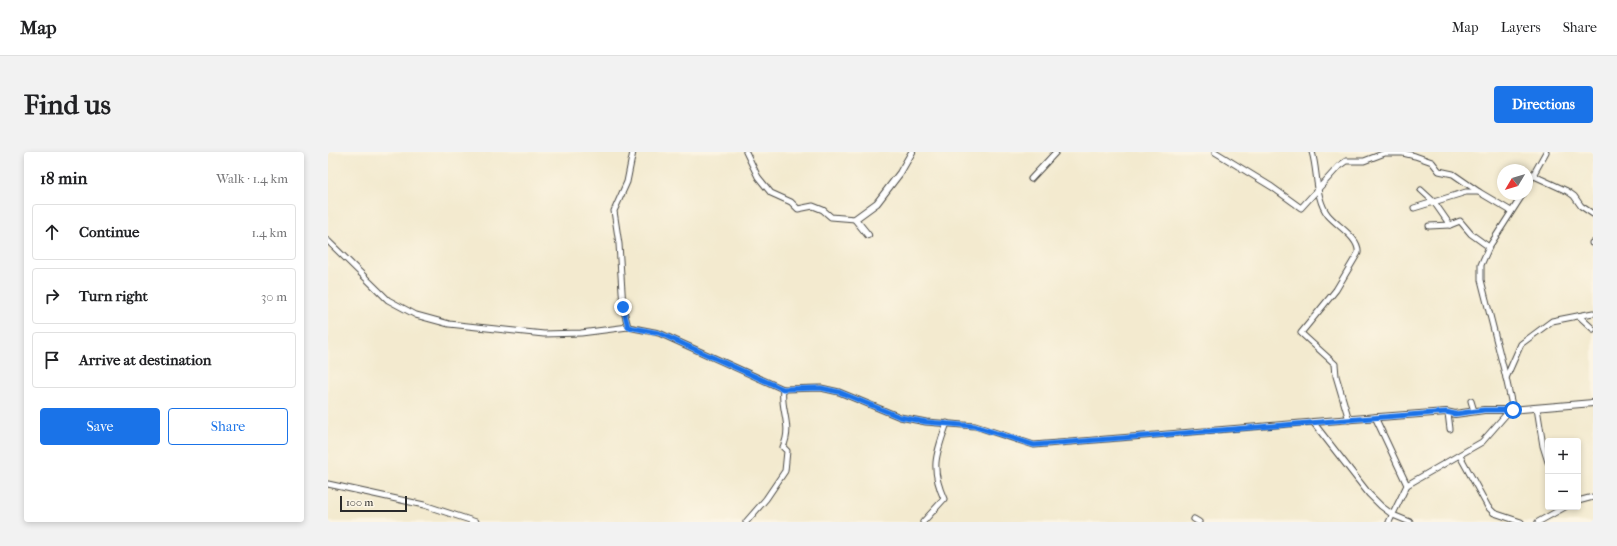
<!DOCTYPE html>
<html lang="en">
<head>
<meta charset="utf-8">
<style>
  body { margin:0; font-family:"IM FELL French Canon",serif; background:#f2f2f2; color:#202124 }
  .controls { position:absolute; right:12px; bottom:12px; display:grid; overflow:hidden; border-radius:4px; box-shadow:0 2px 6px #0003 }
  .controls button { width:36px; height:36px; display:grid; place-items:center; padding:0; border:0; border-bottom:1px solid #e0e0e0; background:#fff; color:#202124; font:20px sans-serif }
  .compass { position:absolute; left:1169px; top:12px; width:36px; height:36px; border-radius:50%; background:#fff; box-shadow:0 2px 6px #0003; rotate:232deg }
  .scale { position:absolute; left:12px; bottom:10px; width:67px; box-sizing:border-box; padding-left:4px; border:2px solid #2b2b2b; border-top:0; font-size:11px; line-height:14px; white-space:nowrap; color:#2b2b2b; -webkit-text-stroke:3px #fcf5e5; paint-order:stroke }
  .stop { position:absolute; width:12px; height:12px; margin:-9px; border:3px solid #1a73e8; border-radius:50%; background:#fff }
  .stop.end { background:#1a73e8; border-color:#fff; box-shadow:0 1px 4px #0008 }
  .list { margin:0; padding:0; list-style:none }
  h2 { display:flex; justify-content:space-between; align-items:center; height:52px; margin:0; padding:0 16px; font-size:17px }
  h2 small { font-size:13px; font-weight:400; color:#757577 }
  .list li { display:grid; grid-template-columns:26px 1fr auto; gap:12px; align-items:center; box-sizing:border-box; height:56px; margin:0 8px 8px; padding:0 8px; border:1px solid #e0e0e0; border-radius:4px }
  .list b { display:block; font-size:15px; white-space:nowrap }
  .list em { font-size:13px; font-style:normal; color:#757577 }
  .actions { display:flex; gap:8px; padding:12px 16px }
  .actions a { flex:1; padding:9px 0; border:1px solid #1a73e8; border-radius:4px; text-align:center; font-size:14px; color:#1a73e8 }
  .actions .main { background:#1a73e8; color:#fff }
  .icon { flex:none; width:22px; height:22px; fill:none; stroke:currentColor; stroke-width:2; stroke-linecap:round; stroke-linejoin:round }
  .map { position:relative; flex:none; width:1265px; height:370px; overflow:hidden; border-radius:4px }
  header { display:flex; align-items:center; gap:24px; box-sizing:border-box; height:56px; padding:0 20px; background:#fff; border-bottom:1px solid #e0e0e0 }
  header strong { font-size:19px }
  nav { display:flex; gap:22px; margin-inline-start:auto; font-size:14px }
  .intro { display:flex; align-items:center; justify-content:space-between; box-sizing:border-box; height:96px; padding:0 24px }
  h1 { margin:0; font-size:28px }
  .button { padding:10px 18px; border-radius:4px; background:#1a73e8; color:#fff; font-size:14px; font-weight:700 }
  main { display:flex; gap:24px; padding:0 24px }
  aside { flex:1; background:#fff; border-radius:4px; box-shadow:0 2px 6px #0003 }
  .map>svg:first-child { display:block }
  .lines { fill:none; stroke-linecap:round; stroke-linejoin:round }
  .minor-casing { stroke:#494844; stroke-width:7 }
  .tertiary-casing { stroke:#494844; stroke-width:8 }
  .minor { stroke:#fff; stroke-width:5 }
  .tertiary { stroke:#fff; stroke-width:6 }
  .route { stroke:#1a73e8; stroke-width:5 }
</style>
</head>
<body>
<header>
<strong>Map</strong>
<nav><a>Map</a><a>Layers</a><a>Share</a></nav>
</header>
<div class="intro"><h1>Find us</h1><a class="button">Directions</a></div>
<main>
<aside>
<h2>18 min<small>Walk · 1.4 km</small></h2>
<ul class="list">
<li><svg class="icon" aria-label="ahead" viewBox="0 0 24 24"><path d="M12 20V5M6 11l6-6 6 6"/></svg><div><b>Continue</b></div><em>1.4 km</em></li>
<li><svg class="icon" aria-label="right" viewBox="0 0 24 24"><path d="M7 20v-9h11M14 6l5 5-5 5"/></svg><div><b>Turn right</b></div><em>30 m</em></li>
<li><svg class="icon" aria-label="arrive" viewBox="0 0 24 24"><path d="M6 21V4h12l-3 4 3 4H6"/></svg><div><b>Arrive at destination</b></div></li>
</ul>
<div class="actions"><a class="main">Save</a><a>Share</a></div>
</aside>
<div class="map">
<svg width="1265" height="370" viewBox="0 0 1265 370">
  <rect width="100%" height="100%" fill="#fcf5e5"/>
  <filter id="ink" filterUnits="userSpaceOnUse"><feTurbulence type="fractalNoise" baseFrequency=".025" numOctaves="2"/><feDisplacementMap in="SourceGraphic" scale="8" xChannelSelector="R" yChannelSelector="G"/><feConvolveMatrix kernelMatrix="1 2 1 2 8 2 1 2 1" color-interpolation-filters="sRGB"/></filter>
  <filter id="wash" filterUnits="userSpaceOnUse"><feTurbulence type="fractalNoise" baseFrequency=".012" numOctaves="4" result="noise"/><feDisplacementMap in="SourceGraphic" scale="16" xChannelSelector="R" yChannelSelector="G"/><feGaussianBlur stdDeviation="0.9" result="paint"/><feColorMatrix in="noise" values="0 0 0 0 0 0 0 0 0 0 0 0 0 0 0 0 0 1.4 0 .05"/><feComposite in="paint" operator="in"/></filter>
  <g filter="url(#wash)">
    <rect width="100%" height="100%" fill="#f3eacf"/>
  </g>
  <g filter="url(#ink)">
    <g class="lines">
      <g class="minor-casing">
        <g id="minor">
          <path d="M418 0 430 25 443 41 463 50 470 57 485 54 495 58 503 65 527 67"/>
          <path d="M887 0 944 35 973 56 1011 14 1018 9H1036L1057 1H1075L1087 4 1104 10 1111 19 1125 22 1151 40 1183 59"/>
          <path d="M984 0C990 19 987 47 1000 63 1009 74 1032 86 1030 101L1008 138 973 181 1007 212 1008 224 1021 268"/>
          <path d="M1204 23 1239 39 1246 44 1253 54 1265 62"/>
          <path d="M703 27 728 0"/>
          <path d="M1199 34 1218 0"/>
          <path d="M1093 38 1106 50 1122 73"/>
          <path d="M1086 56 1138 40H1151"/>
          <path d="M1101 74 1122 73 1132 69 1143 82 1161 95"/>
          <path d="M0 89 60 148 88 163 121 172 216 182 253 181 300 175 331 181 455 237 493 236 511 240 572 265 598 270 647 274 706 293 985 270 1041 342 1053 354 1065 363 1082 370"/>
          <path d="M1264 91H1265"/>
          <path d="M1251 164 1265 177"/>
          <path d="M300 175 295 155 291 92 286 59 299 30 305 0"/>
          <path d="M1178 226 1153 128V113L1161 95 1195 42"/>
          <path d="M1143 249 1146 259"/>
          <path d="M1209 256 1215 294 1220 310"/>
          <path d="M1185 258 1178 226 1193 192 1224 169 1265 161"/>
          <path d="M1120 261 1122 277"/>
          <path d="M1047 265 1079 333"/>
          <path d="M1132 304 1160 355 1166 361 1193 370"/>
          <path d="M0 332 96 353 148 370"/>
          <path d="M1250 349 1265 345"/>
          <path d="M866 367 871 370"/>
          <path d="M418 370 438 347 457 319 459 299 455 295C465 274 452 258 455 237"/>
          <path d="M595 370 616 347C602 316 608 302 619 271"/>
          <path d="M1061 370 1079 333 1154 290 1182 258"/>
          <path d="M1210 370 1237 355"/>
        </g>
      </g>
      <g class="tertiary-casing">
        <g id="tertiary">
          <path d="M540 83 527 67 549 51 572 21 584 0"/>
          <path d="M985 270 1118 260 1127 262 1156 258H1182L1265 251"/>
        </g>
      </g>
      <use href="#minor" class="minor"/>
      <use href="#tertiary" class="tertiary"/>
    </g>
  </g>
  <g class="lines" filter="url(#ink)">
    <path class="route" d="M295 155 300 175 331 181 455 237 493 236 511 240 572 265 598 270 646 274 706 293 1118 260 1127 262 1156 258H1185"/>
  </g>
</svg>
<div class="controls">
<button>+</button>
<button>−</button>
</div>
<svg class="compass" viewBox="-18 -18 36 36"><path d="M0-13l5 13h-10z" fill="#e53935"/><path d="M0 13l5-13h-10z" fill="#757577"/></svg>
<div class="scale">100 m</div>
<div class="stop" style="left:1185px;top:258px"></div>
<div class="stop end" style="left:295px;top:155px"></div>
</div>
</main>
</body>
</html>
